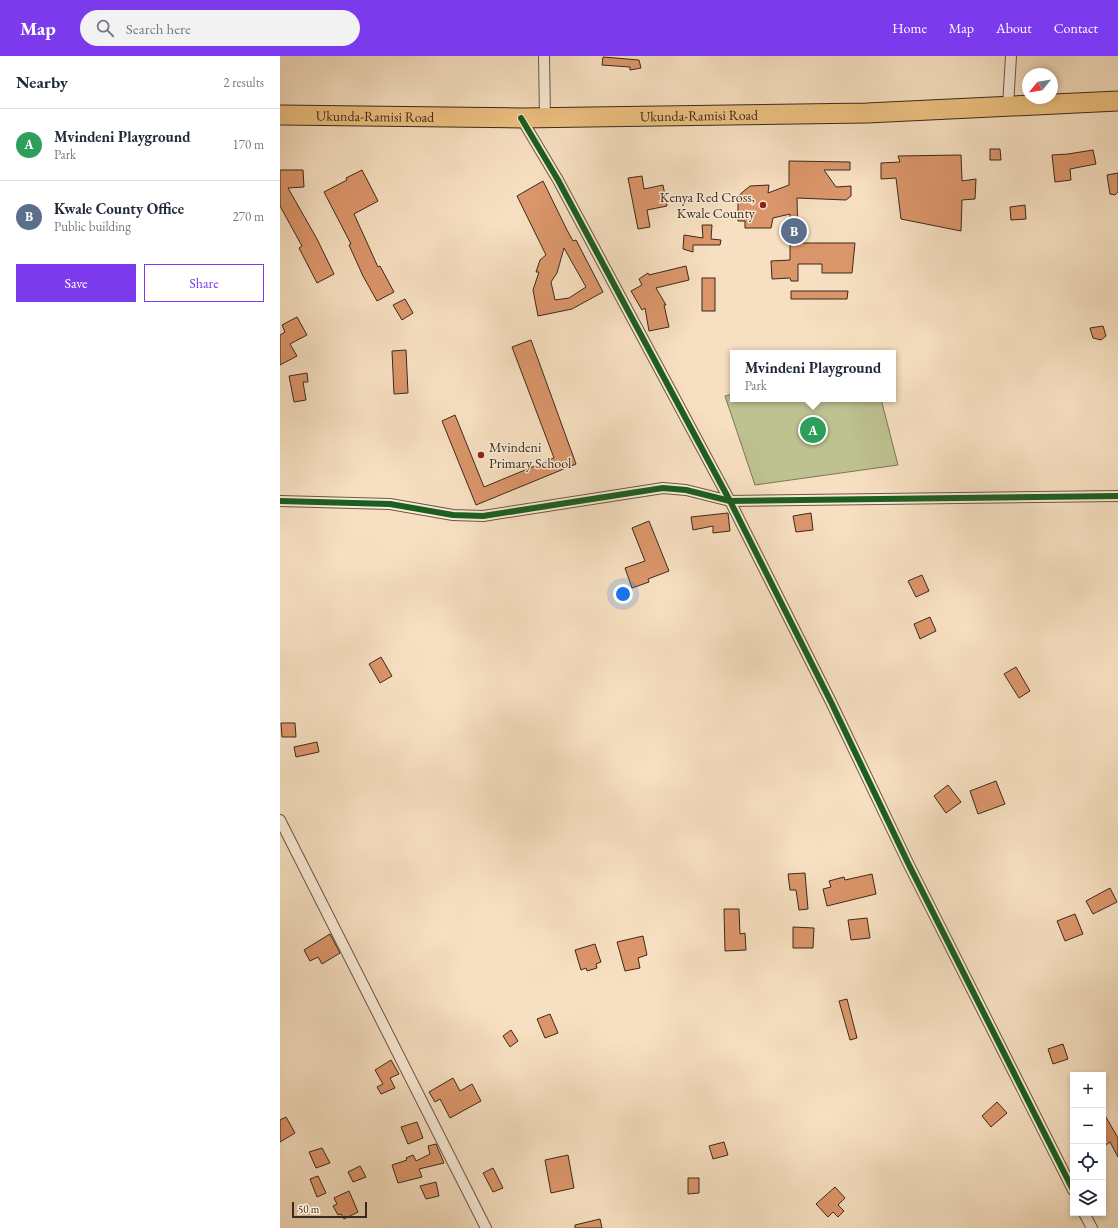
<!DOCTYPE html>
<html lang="en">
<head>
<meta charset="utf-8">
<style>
  body { margin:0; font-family:"EB Garamond",serif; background:#f2f2f3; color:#1f2937 }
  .controls { position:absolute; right:12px; bottom:12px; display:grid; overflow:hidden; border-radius:0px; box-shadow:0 2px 6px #0003 }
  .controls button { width:36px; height:36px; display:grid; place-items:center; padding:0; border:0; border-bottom:1px solid #e0e1e3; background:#fff; color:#1f2937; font:20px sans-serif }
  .compass { position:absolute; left:742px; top:12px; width:36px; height:36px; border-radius:50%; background:#fff; box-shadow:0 2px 6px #0003; rotate:240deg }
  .scale { position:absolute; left:12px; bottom:10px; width:75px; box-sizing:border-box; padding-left:4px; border:2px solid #3b291d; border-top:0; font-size:11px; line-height:14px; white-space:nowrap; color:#3b291d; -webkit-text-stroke:3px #faebd7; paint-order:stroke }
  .you { position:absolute; left:343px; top:538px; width:14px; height:14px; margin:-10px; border:3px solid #fff; border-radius:50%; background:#1a73e8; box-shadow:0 0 0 6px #1a73e833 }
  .badge { display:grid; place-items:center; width:26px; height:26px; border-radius:50%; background:#7c3aed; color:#fff; font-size:13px; font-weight:700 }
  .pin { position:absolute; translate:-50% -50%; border:2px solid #fff; box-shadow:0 1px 4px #0006 }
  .popup { position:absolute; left:450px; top:294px; width:166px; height:52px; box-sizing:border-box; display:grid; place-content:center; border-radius:0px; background:#fff; filter:drop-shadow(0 1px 3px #0005); font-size:13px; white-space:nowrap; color:#747a83 }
  .popup b { font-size:15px; color:#1f2937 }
  .popup::after { content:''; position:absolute; left:50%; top:100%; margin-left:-8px; border:8px solid transparent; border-top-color:#fff }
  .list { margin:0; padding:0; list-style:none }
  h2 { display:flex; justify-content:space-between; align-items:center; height:52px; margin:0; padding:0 16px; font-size:17px }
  h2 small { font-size:13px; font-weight:400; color:#747a83 }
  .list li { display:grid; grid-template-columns:26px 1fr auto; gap:12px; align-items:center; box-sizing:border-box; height:72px; padding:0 16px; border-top:1px solid #e0e1e3 }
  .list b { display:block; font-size:15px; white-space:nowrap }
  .list p { margin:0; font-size:13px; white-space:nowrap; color:#747a83 }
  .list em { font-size:13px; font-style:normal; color:#747a83 }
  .actions { display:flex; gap:8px; padding:12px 16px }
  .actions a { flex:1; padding:9px 0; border:1px solid #7c3aed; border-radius:0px; text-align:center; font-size:14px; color:#7c3aed }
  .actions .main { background:#7c3aed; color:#fff }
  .icon { flex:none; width:22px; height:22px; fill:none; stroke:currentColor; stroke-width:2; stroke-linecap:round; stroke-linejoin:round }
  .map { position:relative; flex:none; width:838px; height:1172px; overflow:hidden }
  header { display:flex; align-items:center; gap:24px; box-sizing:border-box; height:56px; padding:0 20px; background:#7c3aed; color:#fff }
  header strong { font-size:19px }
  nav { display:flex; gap:22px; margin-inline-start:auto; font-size:14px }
  .search { width:280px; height:36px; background:#f2f2f3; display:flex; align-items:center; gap:10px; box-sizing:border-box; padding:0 14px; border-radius:22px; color:#747a83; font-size:15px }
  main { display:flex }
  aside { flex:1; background:#fff }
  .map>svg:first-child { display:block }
  .green { fill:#bec291; stroke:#7c7657 }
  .building { fill:#dc966b; stroke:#3b291d; fill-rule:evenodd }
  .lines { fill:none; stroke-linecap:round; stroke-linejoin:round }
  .street-casing { stroke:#6a5746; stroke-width:12 }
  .highway-casing { stroke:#3b291d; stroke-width:21 }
  .street { stroke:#faebd7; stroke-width:10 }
  .highway { stroke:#ecc080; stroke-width:19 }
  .cycleway-casing { stroke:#faebd7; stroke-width:8 }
  .cycleway { stroke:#1b5e20; stroke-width:6 }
  .poi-dot { fill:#8f2418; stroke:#faebd7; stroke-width:1.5 }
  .labels { text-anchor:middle; stroke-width:3; stroke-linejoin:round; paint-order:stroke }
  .street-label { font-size:14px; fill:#3b291d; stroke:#faebd7 }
  .poi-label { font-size:14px; fill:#3b291d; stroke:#faebd7; text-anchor:end }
</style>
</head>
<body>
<header>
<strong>Map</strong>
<div class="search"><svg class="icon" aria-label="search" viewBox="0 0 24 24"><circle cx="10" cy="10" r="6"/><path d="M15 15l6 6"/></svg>Search here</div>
<nav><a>Home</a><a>Map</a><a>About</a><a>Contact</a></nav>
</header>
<main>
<aside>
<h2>Nearby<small>2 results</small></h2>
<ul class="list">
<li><span class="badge" style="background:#2e9e5b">A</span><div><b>Mvindeni Playground</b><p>Park</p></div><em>170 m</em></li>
<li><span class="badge" style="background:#5c6f8a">B</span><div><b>Kwale County Office</b><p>Public building</p></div><em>270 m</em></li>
</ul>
<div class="actions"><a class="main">Save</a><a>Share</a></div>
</aside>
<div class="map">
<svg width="838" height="1172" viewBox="0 0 838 1172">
  <rect width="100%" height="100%" fill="#f7e0c1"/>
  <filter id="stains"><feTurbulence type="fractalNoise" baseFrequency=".005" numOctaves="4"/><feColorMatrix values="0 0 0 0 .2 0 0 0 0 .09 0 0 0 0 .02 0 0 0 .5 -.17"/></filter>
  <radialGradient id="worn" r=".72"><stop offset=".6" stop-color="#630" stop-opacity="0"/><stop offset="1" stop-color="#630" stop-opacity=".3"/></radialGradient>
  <path class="green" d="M453 338V343H601L618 409 475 429 445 340Z"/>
  <g class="building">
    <path d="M323 1 359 4 361 12 350 14V11L322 9Z"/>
    <path d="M710 93H720L721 104H710Z"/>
    <path d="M813 94 816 108 790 113 791 124 775 126 772 99 788 98Z"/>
    <path d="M681 99 682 125 696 123 695 143 682 144 681 175 621 163 616 122 601 123V107L620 106 618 100Z"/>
    <path d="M509 105 570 106V114H544L556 131 571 130V140L566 144 517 142 518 187H575L572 217H542V208H518V225H511L510 222 492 223 491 205 510 204V158L493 162 491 172H465V165H458V140L470 130 489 129 488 137 509 129Z"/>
    <path d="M0 114H23L24 131 8 132 37 183 54 218 37 227 19 192 22 190 0 150Z"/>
    <path d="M82 114 98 145 74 158 98 211 100 210 114 236 97 245 83 220 69 189 71 188 44 136 67 124 66 122Z"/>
    <path d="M838 117V136L835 139 830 138 827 119Z"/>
    <path d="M362 120 364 133 383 129 387 150 367 154 370 171 358 173 348 122Z"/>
    <path d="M263 125 287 174 293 185 296 184 323 236 292 253 258 260 253 234 259 216H256L260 204 266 199 237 140ZM284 192 306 231 289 242 275 244 271 226 277 217Z"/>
    <path d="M745 149 746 163 731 164 730 151Z"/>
    <path d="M422 169H432L431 183 441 184 440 189H413V196L403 193 404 179 423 182Z"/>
    <path d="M406 210 409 224 376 232 386 249H384L389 271 369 275 365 252 362 254 351 235 362 229 359 223 368 217 369 219Z"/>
    <rect x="422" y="222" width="13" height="33"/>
    <path d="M511 235H568L567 243H511Z"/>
    <path d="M125 243 133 257 122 264 113 249Z"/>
    <path d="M17 261 27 279 10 288 17 300 0 309V279L5 276 2 269Z"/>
    <path d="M823 270 826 280 821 284 813 282 810 272Z"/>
    <path d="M251 284 296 408 196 449 162 365 175 359 204 431 274 402 232 291Z"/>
    <path d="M126 294 128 337 114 338 112 295Z"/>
    <path d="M27 317 28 326H23L26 344 14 346 9 320Z"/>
    <path d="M448 457 450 475 433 477V470L413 474 411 461Z"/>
    <path d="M531 457 533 474 516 476 513 460Z"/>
    <path d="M369 465 389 515 368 523 369 526 352 532 345 512 365 505 352 472Z"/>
    <path d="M642 519 649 535 636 541 628 525Z"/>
    <path d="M650 561 656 575 640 583 634 568Z"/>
    <path d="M101 601 112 620 100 627 89 608Z"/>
    <path d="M736 611 750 635 739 642 724 618Z"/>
    <path d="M1 667H15L16 681H2Z"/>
    <path d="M37 686 39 696 16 701 14 691Z"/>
    <path d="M716 725 725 748 698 758 690 735Z"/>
    <path d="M668 729 681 746 666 757 654 740Z"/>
    <path d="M525 817 528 853 519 854 516 834H510L508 818Z"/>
    <path d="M592 818 596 838 547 850 543 833 551 831 549 825 564 821 565 824Z"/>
    <path d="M830 832 837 846 813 858 806 845Z"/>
    <path d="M444 853H459L460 878 465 877 466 894 445 895Z"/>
    <path d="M795 858 803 878 785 885 777 865Z"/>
    <path d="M587 862 590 882 571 884 568 864Z"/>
    <path d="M513 871 534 872 533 892H513Z"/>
    <path d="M50 878 60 897 42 908 38 901 30 905 24 894Z"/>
    <path d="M363 880 367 899 358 902 360 912 345 915 337 886Z"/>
    <path d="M315 888 321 906 316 908 317 912 307 915 306 912 301 914 295 894Z"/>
    <path d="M567 943 577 982 570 984 559 945Z"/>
    <path d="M270 958 278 977 265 982 257 963Z"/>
    <path d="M231 974 238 985 230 991 223 980Z"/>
    <path d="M783 988 788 1003 773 1008 768 993Z"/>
    <path d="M111 1004 119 1018 110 1022 115 1032 101 1038 97 1031 103 1028 95 1014Z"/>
    <path d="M173 1022 180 1035 192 1028 201 1045 170 1062 160 1043 155 1046 149 1036Z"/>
    <path d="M717 1046 727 1057 711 1071 702 1060Z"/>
    <path d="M823 1056 838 1082V1101L830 1086 823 1091Z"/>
    <path d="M6 1061 15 1077 0 1086V1064Z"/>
    <path d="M137 1066 143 1082 128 1088 121 1071Z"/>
    <path d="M444 1086 448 1099 433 1103 429 1090Z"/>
    <path d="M156 1088 164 1107 139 1113 142 1121 118 1127 112 1109 127 1104 126 1102 133 1099 136 1105 150 1098 148 1090Z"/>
    <path d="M42 1092 50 1107 36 1112 29 1096Z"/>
    <path d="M288 1099 294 1132 271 1137 265 1104Z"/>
    <path d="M80 1110 86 1121 73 1126 68 1116Z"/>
    <path d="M213 1112 223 1132 213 1136 203 1117Z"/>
    <path d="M38 1120 46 1137 37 1141 30 1123Z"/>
    <path d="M408 1122H419V1137L408 1138Z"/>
    <path d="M156 1126 159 1140 146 1143 140 1130Z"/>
    <path d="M555 1131 565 1142 558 1149 564 1155 558 1161 553 1156 548 1161 536 1148Z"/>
    <path d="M69 1135 78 1156 64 1163 61 1158 58 1159 53 1150 57 1148 54 1142Z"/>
    <path d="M320 1163 322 1172H295V1169Z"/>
  </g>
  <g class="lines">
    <g class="street-casing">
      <g id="street">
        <path d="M264 0 265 61"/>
        <path d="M728 50 731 0"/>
        <path d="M241 62 278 124 450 445 551 646 629 809 793 1134"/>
        <path d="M0 445 110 448 173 459 203 460 383 432 406 434 450 445 838 440"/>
        <path d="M0 764 206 1172"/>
        <path d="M804 1157 812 1172"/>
      </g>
    </g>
    <g class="highway-casing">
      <g id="highway">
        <path id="s1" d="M0 59 241 62 587 57 838 45"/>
      </g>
    </g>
    <use href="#street" class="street"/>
    <use href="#highway" class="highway"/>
    <g class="cycleway-casing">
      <g id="cycleway">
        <path d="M241 62 278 124 450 445 551 646 629 809 793 1134"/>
        <path d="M0 445 110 448 173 459 203 460 383 432 406 434 450 445 838 440"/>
      </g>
    </g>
    <use href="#cycleway" class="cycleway"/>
  </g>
  <g class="poi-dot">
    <circle cx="483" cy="149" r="4"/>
    <circle cx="201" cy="399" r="4"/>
  </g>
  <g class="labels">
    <g class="street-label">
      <text dy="5" stroke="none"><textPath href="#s1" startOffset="419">Ukunda-Ramisi Road</textPath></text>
      <text dy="5" stroke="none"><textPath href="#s1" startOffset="95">Ukunda-Ramisi Road</textPath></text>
    </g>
    <g class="poi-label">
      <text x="475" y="146">Kenya Red Cross,<tspan x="475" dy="16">Kwale County</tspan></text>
      <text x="209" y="396" text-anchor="start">Mvindeni<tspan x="209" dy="16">Primary School</tspan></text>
    </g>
  </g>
  <rect width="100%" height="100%" filter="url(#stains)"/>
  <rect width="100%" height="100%" fill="url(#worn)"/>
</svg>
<div class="controls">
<button>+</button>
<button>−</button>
<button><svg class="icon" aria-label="locate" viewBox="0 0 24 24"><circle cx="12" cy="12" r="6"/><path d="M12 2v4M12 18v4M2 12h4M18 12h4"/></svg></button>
<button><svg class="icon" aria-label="layers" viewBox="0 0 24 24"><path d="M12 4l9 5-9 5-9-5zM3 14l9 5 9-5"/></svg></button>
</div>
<svg class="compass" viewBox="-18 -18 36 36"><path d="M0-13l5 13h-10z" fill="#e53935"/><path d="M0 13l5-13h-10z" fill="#747a83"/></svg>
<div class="scale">50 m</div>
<div class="you"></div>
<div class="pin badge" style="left:533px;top:374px;background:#2e9e5b">A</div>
<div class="popup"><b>Mvindeni Playground</b>Park</div>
<div class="pin badge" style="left:514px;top:175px;background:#5c6f8a">B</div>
</div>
</main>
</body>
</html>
